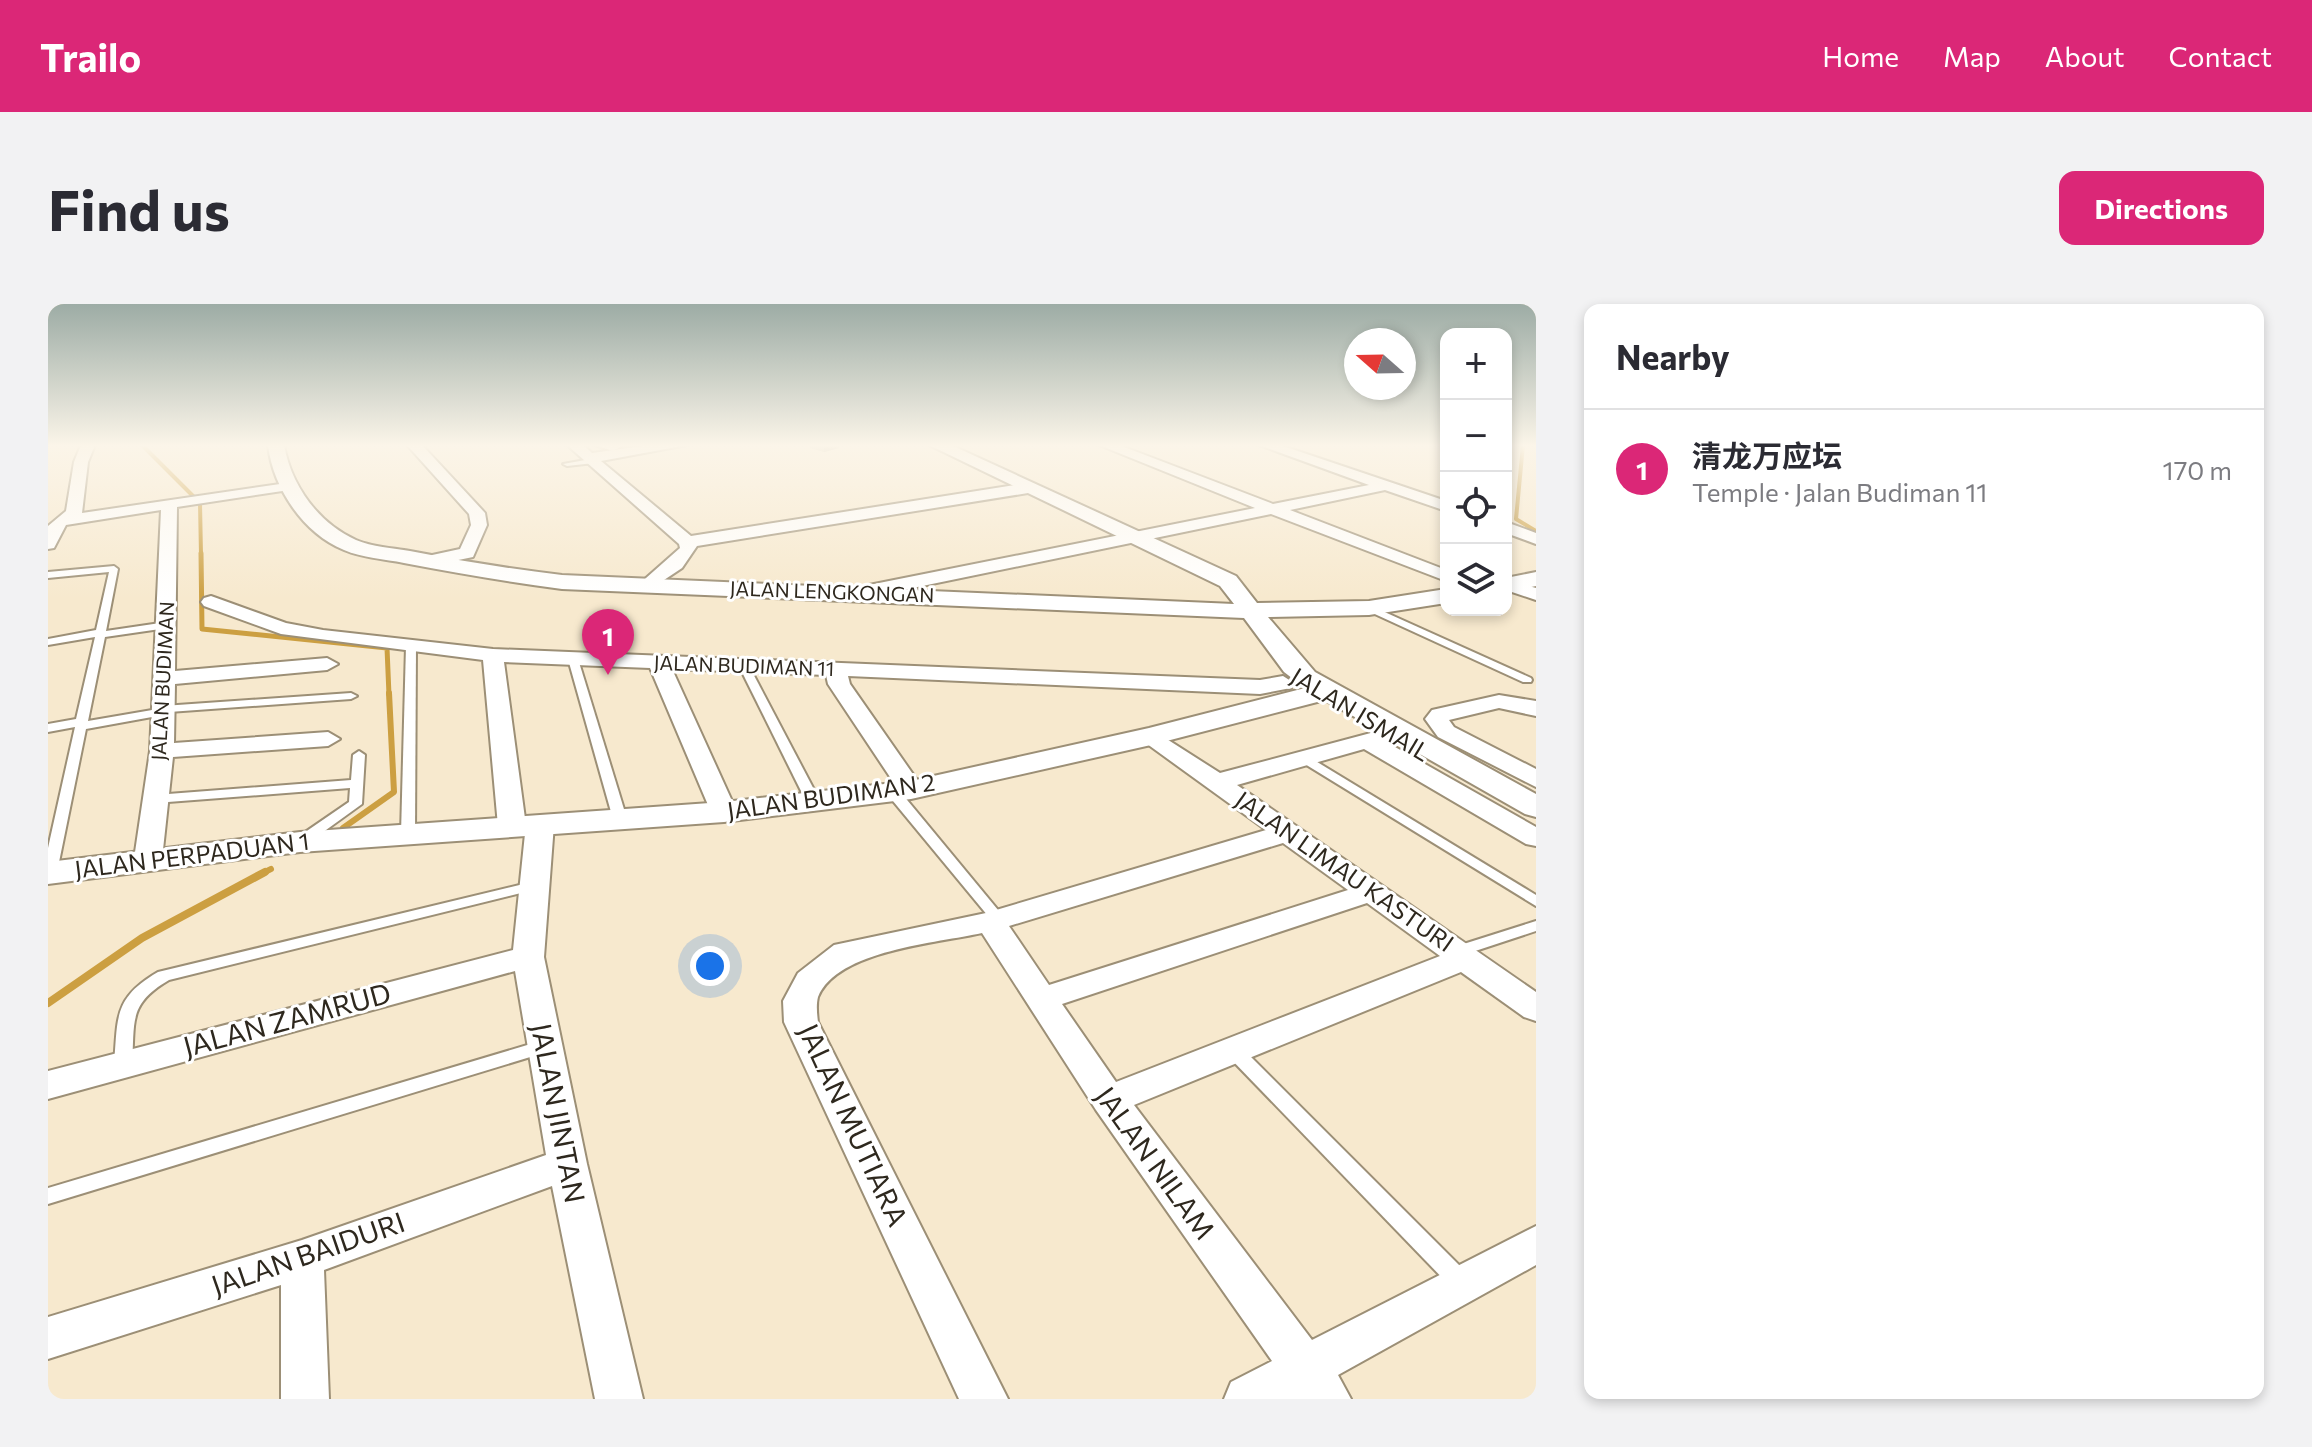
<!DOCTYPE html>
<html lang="en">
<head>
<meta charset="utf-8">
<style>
  body { margin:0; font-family:Commissioner,"Noto Sans SC",sans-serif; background:#f2f2f3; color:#2b2b33 }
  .controls { position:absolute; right:24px; top:24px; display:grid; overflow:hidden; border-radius:16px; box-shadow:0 4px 12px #0003 }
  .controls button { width:72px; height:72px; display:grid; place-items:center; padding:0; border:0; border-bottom:2px solid #e1e1e2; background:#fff; color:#2b2b33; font:40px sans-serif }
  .compass { position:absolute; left:1296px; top:24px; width:72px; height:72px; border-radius:50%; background:#fff; box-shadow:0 4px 12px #0003; rotate:290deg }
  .you { position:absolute; left:662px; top:662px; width:28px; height:28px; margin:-20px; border:6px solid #fff; border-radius:50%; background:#1a73e8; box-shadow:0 0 0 12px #1a73e833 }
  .badge { display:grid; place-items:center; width:52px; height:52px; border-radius:50%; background:#db2777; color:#fff; font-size:26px; font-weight:700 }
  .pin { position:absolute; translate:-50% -66px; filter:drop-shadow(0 2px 4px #0008) }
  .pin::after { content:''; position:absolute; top:42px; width:28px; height:24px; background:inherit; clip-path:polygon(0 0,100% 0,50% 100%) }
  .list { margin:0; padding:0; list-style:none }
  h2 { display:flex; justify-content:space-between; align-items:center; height:104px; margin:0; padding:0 32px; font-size:34px }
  h2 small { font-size:26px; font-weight:400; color:#7c7c81 }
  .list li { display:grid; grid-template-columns:52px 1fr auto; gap:24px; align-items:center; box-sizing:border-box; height:120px; padding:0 32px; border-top:2px solid #e1e1e2 }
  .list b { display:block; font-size:30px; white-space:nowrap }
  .list p { margin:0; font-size:26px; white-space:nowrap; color:#7c7c81 }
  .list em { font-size:26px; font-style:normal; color:#7c7c81 }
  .icon { flex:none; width:44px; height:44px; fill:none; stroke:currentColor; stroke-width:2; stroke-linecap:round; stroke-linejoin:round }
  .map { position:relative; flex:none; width:1488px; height:1095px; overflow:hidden; border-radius:16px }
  header { display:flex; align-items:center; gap:48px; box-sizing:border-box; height:112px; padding:0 40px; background:#db2777; color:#fff }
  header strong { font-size:38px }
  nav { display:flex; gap:44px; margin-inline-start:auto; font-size:28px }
  .intro { display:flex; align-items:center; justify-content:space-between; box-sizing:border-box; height:192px; padding:0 48px }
  h1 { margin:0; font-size:56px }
  .button { padding:20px 36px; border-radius:16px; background:#db2777; color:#fff; font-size:28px; font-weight:700 }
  main { display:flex; gap:48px; padding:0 48px }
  aside { flex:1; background:#fff; border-radius:16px; box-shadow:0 4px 12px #0003 }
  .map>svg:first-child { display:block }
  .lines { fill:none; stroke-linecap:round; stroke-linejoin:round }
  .stream-far3 { stroke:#cc9f41; stroke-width:4 }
  .stream-far2 { stroke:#cc9f41; stroke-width:5 }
  .stream-far1 { stroke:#cc9f41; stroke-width:6 }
  .stream { stroke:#cc9f41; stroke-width:8 }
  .service-casing { stroke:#9c8f76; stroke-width:4 }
  .minor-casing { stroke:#9c8f76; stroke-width:4 }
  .tertiary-casing { stroke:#9c8f76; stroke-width:4 }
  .service { fill:#fff; fill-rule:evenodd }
  .minor { fill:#fff; fill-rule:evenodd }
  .tertiary { fill:#fff; fill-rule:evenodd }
  .wall { fill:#ab9f89 }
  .shaded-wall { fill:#8b826f }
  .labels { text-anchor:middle; stroke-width:6; stroke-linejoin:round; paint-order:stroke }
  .far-street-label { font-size:20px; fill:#2e281e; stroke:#fff }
  .street-label { font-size:24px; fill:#2e281e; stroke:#fff }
  .near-street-label { font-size:28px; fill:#2e281e; stroke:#fff }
</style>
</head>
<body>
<header>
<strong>Trailo</strong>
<nav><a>Home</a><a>Map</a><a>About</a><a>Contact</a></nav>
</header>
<div class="intro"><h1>Find us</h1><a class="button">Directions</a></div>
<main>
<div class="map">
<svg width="1488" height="1095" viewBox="0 0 1488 1095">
  <rect width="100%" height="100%" fill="#f7e9ce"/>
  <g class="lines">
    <g class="stream-far3">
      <path d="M94 141 152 199 153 251"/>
      <path d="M1475 141 1468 215 1488 227"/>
    </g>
    <path class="stream-far2" d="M153 249 154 325 339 344 341 391"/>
    <g class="stream-far1">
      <path d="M295 524 346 488 341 389"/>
      <path d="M213 570 223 565"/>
    </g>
    <path class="stream" d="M0 699 94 634 217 568"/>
    <g class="service-casing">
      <g id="service">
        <path d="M547 141H576L565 147Z"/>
        <path d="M543 155 546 159 519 162 515 160Z"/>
        <path d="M66 262 70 265 58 327 119 318 124 321 119 324 57 333 40 417 110 405 115 402 303 389 309 392 303 395 121 408 115 411 38 425 9 568 2 572H0V544L27 423 0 428V420L28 415 47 333 0 341V335L48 326 61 268 0 274V268Z"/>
        <path d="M1321 301 1483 374 1484 376 1483 378H1475L1318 306 1316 304Z"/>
        <path d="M363 339 368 342 367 530 360 534 353 530 358 342Z"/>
        <path d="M525 352 530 355 579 515 577 518 572 519 565 515 520 355Z"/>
        <path d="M696 359 701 362 772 497 770 500H760L758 497 691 362Z"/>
        <path d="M311 447 317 451 314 500 260 539H250L248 536 250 533 301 498 302 484 107 499 100 495 107 491 303 476 305 451Z"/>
        <path d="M1256 450 1488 591V602L1252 457 1250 454Z"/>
        <path d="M845 484 850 485 955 612 958 615 955 618H945L840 491 839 488 840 485Z"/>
        <path d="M484 578 489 579 491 582 489 585 121 676C80 700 87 717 84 760L81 765 75 767 69 765 66 760C70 714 65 694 110 668Z"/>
        <path d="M1488 617V627L1409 653 1403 652 1401 648 1403 644Z"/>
        <path d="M496 736 502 737 505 742 502 747 0 900V884Z"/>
        <path d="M1186 741 1192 742 1421 971 1424 978 1421 985 1413 988 1405 985 1180 752 1177 747 1180 742Z"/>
      </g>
    </g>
    <g class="minor-casing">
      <g id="minor">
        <path d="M33 141H47L40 158 34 209 246 178V184L241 186 129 203 127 367 279 354 290 360 279 366 127 380 126 439 280 428 292 435 280 442 125 453 114 555 110 561H90L86 555 102 447 113 206 18 221 6 244 0 245V222L18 207 26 158Z"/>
        <path d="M359 141H374L437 209 439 221 425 253 381 262 372 257 375 253 412 245 423 221 421 210Z"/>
        <path d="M519 141H535L544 149 601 141H639L553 157 643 232 980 179 988 184 980 189 649 242 634 264 598 288 589 282 632 244 631 240Z"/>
        <path d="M1051 141H1071L1225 200 1321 181 1211 141H1232L1398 197V207L1337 186 1242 206 1398 266V277L1223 210 816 294 807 288 816 282 1207 204Z"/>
        <path d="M1458 218 1488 229V240L1458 229Z"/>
        <path d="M1458 276 1488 284V296L1458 286Z"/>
        <path d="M163 292 238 319 275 326 445 345 1212 376 1235 372 1246 379 1243 384 1212 390 800 372 802 380 876 486 863 494 854 491 780 380 778 371 624 365 689 508 685 514H667L663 508 602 364 456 358 478 522 474 528H454L450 522 435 356 233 330 156 302 153 298 156 294Z"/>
        <path d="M1451 391 1488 397V412L1451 404 1401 416 1406 423 1488 465V483L1390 433 1377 415 1384 406Z"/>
        <path d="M1103 425 1172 469 1334 426 1342 428 1346 433 1340 439 1488 523V542L1478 540 1316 445 1189 481 1488 688V717L1476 713 1413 668 1086 801 1264 1036 1488 922V961L1290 1071 1303 1095H1176L1183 1078 1224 1057 1048 806 934 629C890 639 789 646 770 693 768 701 769 710 770 718L960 1095H911L736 718 735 697 750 669 786 641 938 609 1218 526 1095 437 1091 432ZM1235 539 1300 586 1001 681 961 622ZM1319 599 1392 652 1068 778 1014 700Z"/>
        <path d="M492 512 502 514 506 520 496 653 539 860 595 1095H547L504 882 276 966 281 1095H233V981L0 1055V1013L254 936 498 851 467 667 0 795V767L465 646 478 520 482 514Z"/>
      </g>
    </g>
    <g class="tertiary-casing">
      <g id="tertiary">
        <path d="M220 141H236C243 181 270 219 308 236 324 243 345 244 362 247 413 257 463 265 514 271L1186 300 1172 282 881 141H903L1188 272 1209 299 1321 297 1398 285V299L1321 311 1220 313 1267 368 1488 490V513L1477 510 1277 396 1103 441 863 495 676 518 252 548 0 580V558L252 528 676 498 863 477 1101 424 1257 384 1236 368 1196 314 514 285C461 278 409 269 356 259 337 255 314 254 296 246 255 229 225 184 220 141Z"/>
        <path d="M1488 268V282L1458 288V274Z"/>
      </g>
    </g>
    <use href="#service" class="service"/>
    <use href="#minor" class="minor"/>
    <use href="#tertiary" class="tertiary"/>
  </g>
  <path class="wall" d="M762 141H791V144L776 148 762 144Z"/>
  <path class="shaded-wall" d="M776 141H791V144L776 148Z"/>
  <linearGradient id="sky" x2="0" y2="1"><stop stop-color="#9daca5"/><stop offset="0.48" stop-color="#fbf5e9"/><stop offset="1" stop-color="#fbf5e9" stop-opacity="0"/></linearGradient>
  <rect width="1488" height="295" fill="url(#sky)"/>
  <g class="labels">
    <g class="far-street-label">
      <text transform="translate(784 288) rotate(2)" y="7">JALAN LENGKONGAN</text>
      <text transform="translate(696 362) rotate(2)" y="7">JALAN BUDIMAN 11</text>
      <text transform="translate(115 377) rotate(-87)" y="7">JALAN BUDIMAN</text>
    </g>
    <g class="street-label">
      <text transform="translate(1312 411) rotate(31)" y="8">JALAN ISMAIL</text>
      <text transform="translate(783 493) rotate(-8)" y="8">JALAN BUDIMAN 2</text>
      <text transform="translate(144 552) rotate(-7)" y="8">JALAN PERPADUAN 1</text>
      <text transform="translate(1296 568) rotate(35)" y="8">JALAN LIMAU KASTURI</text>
    </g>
    <g class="near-street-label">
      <text transform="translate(239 716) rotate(-15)" y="10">JALAN ZAMRUD</text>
      <text transform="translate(510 809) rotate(79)" y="10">JALAN JINTAN</text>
      <text transform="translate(805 821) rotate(65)" y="10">JALAN MUTIARA</text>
      <text transform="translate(1107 859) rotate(54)" y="10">JALAN NILAM</text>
      <text transform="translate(260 950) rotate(-19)" y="10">JALAN BAIDURI</text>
    </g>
  </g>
</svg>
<div class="controls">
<button>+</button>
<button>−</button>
<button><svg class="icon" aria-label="locate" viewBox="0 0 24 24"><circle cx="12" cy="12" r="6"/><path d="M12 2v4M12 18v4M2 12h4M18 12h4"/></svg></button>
<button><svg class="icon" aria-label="layers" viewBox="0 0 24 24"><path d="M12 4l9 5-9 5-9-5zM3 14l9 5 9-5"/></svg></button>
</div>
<svg class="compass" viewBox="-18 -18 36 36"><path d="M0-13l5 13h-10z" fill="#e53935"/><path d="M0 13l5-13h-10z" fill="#7c7c81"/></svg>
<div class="you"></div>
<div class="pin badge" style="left:560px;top:371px">1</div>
</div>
<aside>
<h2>Nearby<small></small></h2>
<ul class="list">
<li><span class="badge">1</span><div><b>清龙万应坛</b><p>Temple · Jalan Budiman 11</p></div><em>170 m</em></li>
</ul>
</aside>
</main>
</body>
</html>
